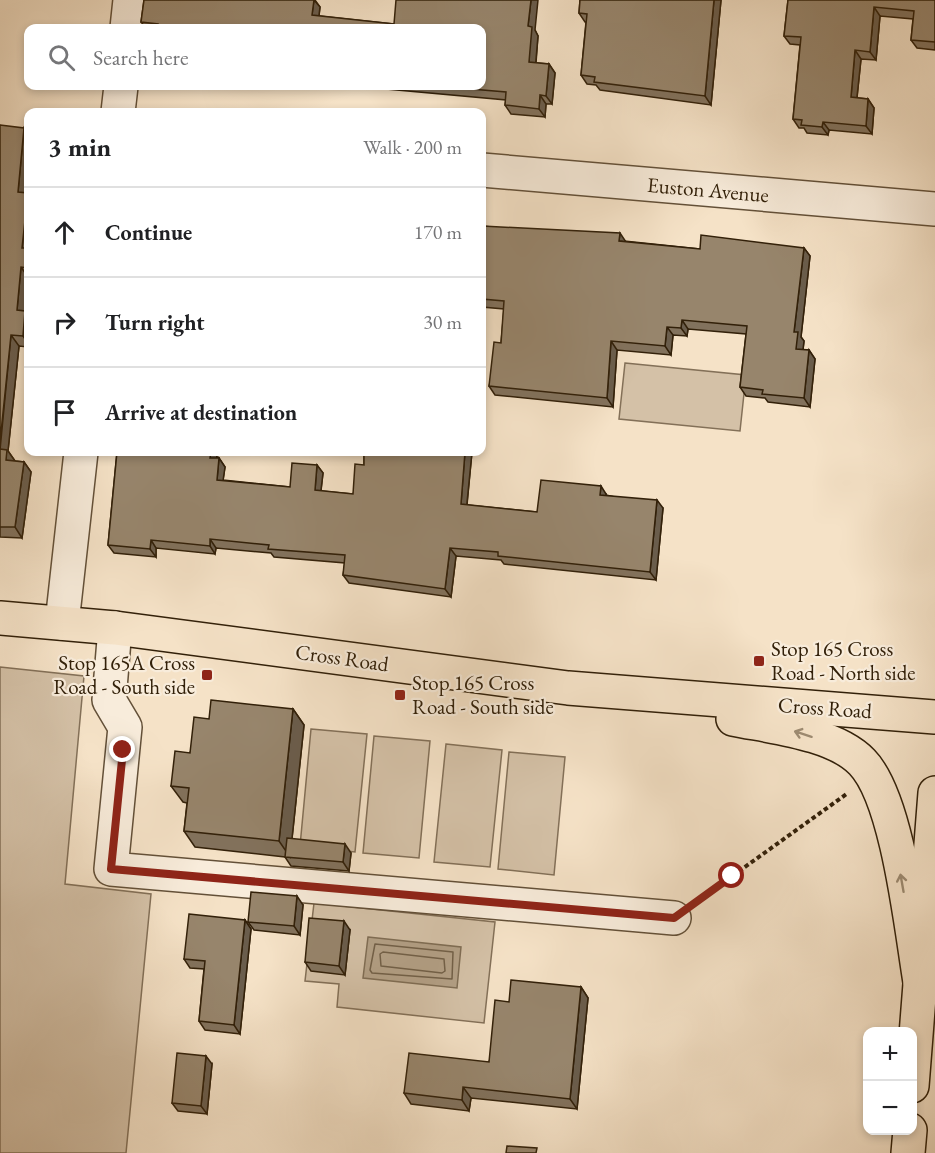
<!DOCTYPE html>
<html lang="en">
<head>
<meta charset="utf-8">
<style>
  body { margin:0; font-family:"EB Garamond",serif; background:#f2f2f2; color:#202124 }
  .controls { position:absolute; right:18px; bottom:18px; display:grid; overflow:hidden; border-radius:12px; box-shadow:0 3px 9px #0003 }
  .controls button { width:54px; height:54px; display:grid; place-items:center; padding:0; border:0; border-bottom:2px solid #e0e0e0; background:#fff; color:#202124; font:30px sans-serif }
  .stop { position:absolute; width:18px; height:18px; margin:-14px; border:4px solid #8f2418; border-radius:50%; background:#fff }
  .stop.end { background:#8f2418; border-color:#fff; box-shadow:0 2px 6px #0008 }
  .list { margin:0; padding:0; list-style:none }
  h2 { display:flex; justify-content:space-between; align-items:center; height:78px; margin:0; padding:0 24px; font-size:26px }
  h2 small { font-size:20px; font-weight:400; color:#757577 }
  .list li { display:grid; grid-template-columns:39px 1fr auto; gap:18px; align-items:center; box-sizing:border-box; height:90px; padding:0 24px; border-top:2px solid #e0e0e0 }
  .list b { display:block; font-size:22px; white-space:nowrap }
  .list em { font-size:20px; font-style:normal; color:#757577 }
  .icon { flex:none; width:33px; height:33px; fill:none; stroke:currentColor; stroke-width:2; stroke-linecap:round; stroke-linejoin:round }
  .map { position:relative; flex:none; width:935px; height:1153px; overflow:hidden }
  .search { position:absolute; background:#fff; box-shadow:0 3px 9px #0003; left:24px; top:24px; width:462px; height:66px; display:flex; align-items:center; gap:15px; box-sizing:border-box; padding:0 21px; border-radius:12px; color:#757577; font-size:22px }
  .panel { position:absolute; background:#fff; box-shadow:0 3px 9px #0003; left:24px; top:108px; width:462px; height:348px; border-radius:12px }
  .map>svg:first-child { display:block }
  .green { fill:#d4c1a7; stroke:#837058; stroke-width:1.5 }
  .water { fill:#b3a086; stroke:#7f6d54; stroke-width:1.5 }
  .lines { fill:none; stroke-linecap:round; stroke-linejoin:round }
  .shore { stroke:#726048; stroke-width:1.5 }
  .minor-casing { stroke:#635038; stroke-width:36 }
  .major-casing { stroke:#322009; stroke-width:36 }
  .highway-casing { stroke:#322009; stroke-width:36 }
  .path { stroke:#322009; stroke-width:4; stroke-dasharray:4.5 3; stroke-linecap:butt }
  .minor { stroke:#f8ecdb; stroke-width:33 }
  .major { stroke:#f5e2c7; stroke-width:33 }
  .highway { stroke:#f5e2c7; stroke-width:33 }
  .wall { fill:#82725d; stroke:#322009; stroke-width:1.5 }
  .shaded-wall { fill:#6a5d4c; stroke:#322009; stroke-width:1.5 }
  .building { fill:#97856c; stroke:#322009; stroke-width:1.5 }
  .oneway { stroke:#9d8b72 }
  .route { stroke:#8f2418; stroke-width:8 }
  .poi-dot { fill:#8f2418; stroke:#f8ecdb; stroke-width:2 }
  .labels { text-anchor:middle; stroke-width:4.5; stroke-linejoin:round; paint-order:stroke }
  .street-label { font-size:21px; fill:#322009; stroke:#f8ecdb }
  .poi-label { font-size:21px; fill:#322009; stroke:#f8ecdb; text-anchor:start }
</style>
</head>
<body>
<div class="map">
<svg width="935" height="1153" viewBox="0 0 935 1153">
  <rect width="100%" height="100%" fill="#f5e2c7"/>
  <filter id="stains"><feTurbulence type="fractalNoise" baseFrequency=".00333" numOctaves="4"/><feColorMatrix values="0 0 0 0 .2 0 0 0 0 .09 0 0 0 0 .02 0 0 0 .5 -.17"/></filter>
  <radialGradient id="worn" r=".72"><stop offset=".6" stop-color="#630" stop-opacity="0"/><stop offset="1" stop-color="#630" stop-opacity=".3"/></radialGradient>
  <g class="green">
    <path d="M625 363 746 375 740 431 619 419Z"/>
    <path d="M0 667 84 676 65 884 151 894 126 1153H0Z"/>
    <path d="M311 729 367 734 355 852 300 846Z"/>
    <path d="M374 736 430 741 419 858 363 853Z"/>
    <path d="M446 744 502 750 490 867 434 862Z"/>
    <path d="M509 752 565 757 554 875 498 869Z"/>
    <path d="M314 903 495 922 484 1023 337 1007 339 984 305 981Z"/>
  </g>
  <path class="water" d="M368 937 461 947 457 988 363 978Z"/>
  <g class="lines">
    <g class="shore">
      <path d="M375 944 453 952 452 979 372 973 370 970Z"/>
      <path d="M383 952 444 959 445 971 442 973 381 966 380 954Z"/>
    </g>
    <g class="minor-casing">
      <g id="minor">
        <path d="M127 28 130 0"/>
        <path d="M118 112 121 86"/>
        <path d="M482 170 935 209"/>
        <path d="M62 623 81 452"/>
        <path d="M115 628 109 700 125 727 111 869 674 918"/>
      </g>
    </g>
    <g class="major-casing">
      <g id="major">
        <path d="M912 1086 935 793"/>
        <path d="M908 1153 910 1130"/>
      </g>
    </g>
    <g class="highway-casing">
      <g id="highway">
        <path d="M0 618 115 628 568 688 935 717"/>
        <path d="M733 719C772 727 834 733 862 762 898 799 911 928 920 982"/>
      </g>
    </g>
    <path class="path" d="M696 902 848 793"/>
    <use href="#minor" class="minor"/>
    <use href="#major" class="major"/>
    <use href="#highway" class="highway"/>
  </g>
  <g class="wall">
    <path d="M144 0H315L320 7 319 16 394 24 535 30 538 36 536 63 549 64 555 73 552 104H546L545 117 511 114 505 105 506 100 353 86H482V28H146L141 22Z"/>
    <path d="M580 0H721L711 105 600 90 596 85 587 84 581 75 586 22H585L579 13Z"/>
    <path d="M788 0H935V50L917 48 911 40 913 19 880 16 876 60 861 59 857 98 868 99 874 108 872 134 829 130 828 135 807 133 804 128H799L793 119 800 45 790 44 784 36Z"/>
    <path d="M0 125 27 193 28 194V283L25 311 28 315V347L19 346 8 451 15 461 24 462 31 472 22 538 0 537Z"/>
    <path d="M482 226 700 249 804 248 810 256 801 337 804 341 803 350H809L815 359 810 407 768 402 765 398 746 396 740 387 746 334 688 329 687 336 673 335 671 355 617 350 613 407 495 395 489 386 501 343 504 309 482 307Z"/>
    <path d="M117 452H215L217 454V458H219L225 467 223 480 290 487 317 465 323 473 321 491 353 494 364 465V452H472L467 505 537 512 606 494V495L663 508 656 580 504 564 501 560 456 556 451 597 349 583 343 575 345 563 274 557 271 553 216 548 215 554 156 548V557L114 553 108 545Z"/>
    <path d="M293 709 304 725 292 839 351 853 349 871 291 866 285 857 195 847 184 831 187 803 183 802 171 786 209 719Z"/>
    <path d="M303 905 300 935 254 930 248 922Z"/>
    <path d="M245 920 251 929 240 1034 205 1030 199 1021 204 969 190 968 184 959Z"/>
    <path d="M350 930 345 975 311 971 305 962Z"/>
    <path d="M581 987 588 998 577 1109 471 1098 469 1111 411 1104 404 1093 489 1062 509 1002Z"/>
    <path d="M212 1064 207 1114 178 1111 172 1103Z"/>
  </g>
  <g class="shaded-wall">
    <path d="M314 0 320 7 318 23 312 15Z"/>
    <path d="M531 0H538L535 30 538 36 535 71 529 62 528 26Z"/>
    <path d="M714 0H721L711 105 705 96Z"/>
    <path d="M874 7 880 16 876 60 870 52Z"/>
    <path d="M855 50 861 59 856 106 851 97Z"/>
    <path d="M549 64 555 73 552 104 546 96Z"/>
    <path d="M540 95 546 104 545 117 539 109Z"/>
    <path d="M868 99 874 108 872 134 866 126Z"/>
    <path d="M823 122 829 130 828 135 822 127Z"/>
    <path d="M24 128 28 134V173L26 203 18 192Z"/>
    <path d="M28 193V256L22 248Z"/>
    <path d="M620 233 626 242 619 241Z"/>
    <path d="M804 248 810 256 801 337 804 341 802 358 796 349 794 332Z"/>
    <path d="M21 267 28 277 25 311 28 315V344L23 336 17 310Z"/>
    <path d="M682 320 688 329 687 336 681 328Z"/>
    <path d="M667 327 673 335 671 355 665 346Z"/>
    <path d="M11 335 19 346 8 451 15 461 14 471 0 450Z"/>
    <path d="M611 341 617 350 613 407 607 398Z"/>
    <path d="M809 350 815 359 810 407 804 398Z"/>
    <path d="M211 452H215L217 454 216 466 210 458Z"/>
    <path d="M465 452H472L466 513 461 504Z"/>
    <path d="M219 458 225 467 222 488 217 480Z"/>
    <path d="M24 462 31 472 22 538 15 527Z"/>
    <path d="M317 465 323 473 320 498 315 490Z"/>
    <path d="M601 486 606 494 605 503 600 495Z"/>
    <path d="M657 500 663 508 656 580 650 572Z"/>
    <path d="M210 539 216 548 215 554 210 546Z"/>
    <path d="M151 540 156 548V557L150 549Z"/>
    <path d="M450 548 456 556 451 597 445 589Z"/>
    <path d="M293 709 304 725 290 857 279 841Z"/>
    <path d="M345 844 351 853 349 871 343 862Z"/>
    <path d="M297 896 303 905 300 935 294 926Z"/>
    <path d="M245 920 251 929 240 1034 234 1025Z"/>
    <path d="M344 921 350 930 345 975 339 966Z"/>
    <path d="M581 987 588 998 577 1109 570 1099Z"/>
    <path d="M206 1056 212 1064 207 1114 201 1106Z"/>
    <path d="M463 1087 471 1098 469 1111 462 1100Z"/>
  </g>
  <g class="building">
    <path d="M144 0H314L312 15 394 24 396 0H531L528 26 532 27 529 62 549 64 546 96 540 95 539 109 505 105 506 92 435 86H482V28H157L158 24 141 22Z"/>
    <path d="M580 0H714L705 96 594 82 595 77 581 75 587 14 579 13Z"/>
    <path d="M788 0H935V42L911 40 914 11 874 7 870 52 855 50 851 97 868 99 866 126 823 122 822 127 801 125 802 120 793 119 801 37 784 36Z"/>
    <path d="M0 125 24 128 18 192 28 193 22 248H28V268L21 267 17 310 25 311 23 336 11 335 0 442Z"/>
    <path d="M482 226 620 233 619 241 700 249 701 235 804 248 794 332H798L796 349 809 350 804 398 762 394 763 390 740 387 747 326 682 320 681 328 667 327 665 346 611 341 607 398 489 386 494 342 501 343 504 301 482 299Z"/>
    <path d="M0 449 7 450 6 460 24 462 15 527H0Z"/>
    <path d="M117 452H211L210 458H219L217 480 290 487 292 463 317 465 315 490 353 494 355 464 364 465V452H465L461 504 537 512 541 480 601 486 600 495 657 500 650 572 498 556V552L450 548 445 589 343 575 345 555 268 549 269 545 210 539V546L151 540 150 549 108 545Z"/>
    <path d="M211 700 293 709 279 841 184 831 189 788 171 786 175 751 190 753 194 717 209 719Z"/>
    <path d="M287 838 345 844 343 862 285 857Z"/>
    <path d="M251 892 297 896 294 926 248 922Z"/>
    <path d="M189 914 245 920 234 1025 199 1021 205 961 184 959Z"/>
    <path d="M309 918 344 921 339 966 305 962Z"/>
    <path d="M511 980 581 987 570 1099 463 1087 462 1100 404 1093 409 1053 489 1062 495 1000 509 1002Z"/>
    <path d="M177 1053 206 1056 201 1106 172 1103Z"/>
    <path d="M507 1146 537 1148 536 1153H506Z"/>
  </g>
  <defs><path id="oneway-shaft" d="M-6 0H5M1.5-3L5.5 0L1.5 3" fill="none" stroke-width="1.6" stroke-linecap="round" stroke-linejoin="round" transform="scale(1.5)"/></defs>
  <g class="oneway">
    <use href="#oneway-shaft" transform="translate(803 734) rotate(-162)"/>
    <use href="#oneway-shaft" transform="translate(902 883) rotate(-100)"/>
  </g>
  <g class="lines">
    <path class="route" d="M123 750 111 869 674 918 732 876"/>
  </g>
  <g class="poi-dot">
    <rect x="753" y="655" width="12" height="12" rx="3"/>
    <rect x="201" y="669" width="12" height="12" rx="3"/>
    <rect x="394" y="689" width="12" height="12" rx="3"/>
  </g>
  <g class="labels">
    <g class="street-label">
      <text transform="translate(708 190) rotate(5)" y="7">Euston Avenue</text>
      <text transform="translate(342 658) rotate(8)" y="7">Cross Road</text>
      <text transform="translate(825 708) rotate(4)" y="7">Cross Road</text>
    </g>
    <g class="poi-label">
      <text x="771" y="656">Stop 165 Cross<tspan x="771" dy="24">Road - North side</tspan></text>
      <text x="195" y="670" text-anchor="end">Stop 165A Cross<tspan x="195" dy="24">Road - South side</tspan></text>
      <text x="412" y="690">Stop 165 Cross<tspan x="412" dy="24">Road - South side</tspan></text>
    </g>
  </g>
  <rect width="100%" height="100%" filter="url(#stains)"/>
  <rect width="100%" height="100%" fill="url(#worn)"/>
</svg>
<div class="controls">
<button>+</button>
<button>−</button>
</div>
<div class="stop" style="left:732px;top:876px"></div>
<div class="stop end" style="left:123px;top:750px"></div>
<div class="search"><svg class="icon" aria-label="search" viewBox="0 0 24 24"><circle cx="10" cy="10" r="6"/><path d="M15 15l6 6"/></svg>Search here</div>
<section class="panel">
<h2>3 min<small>Walk · 200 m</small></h2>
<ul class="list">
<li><svg class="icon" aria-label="ahead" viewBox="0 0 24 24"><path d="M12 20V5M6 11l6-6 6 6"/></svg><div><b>Continue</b></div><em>170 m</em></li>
<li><svg class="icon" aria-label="right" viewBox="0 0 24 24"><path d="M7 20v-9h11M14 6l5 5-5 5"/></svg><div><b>Turn right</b></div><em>30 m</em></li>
<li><svg class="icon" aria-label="arrive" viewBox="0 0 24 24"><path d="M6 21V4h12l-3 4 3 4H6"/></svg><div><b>Arrive at destination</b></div></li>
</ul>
</section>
</div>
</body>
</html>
